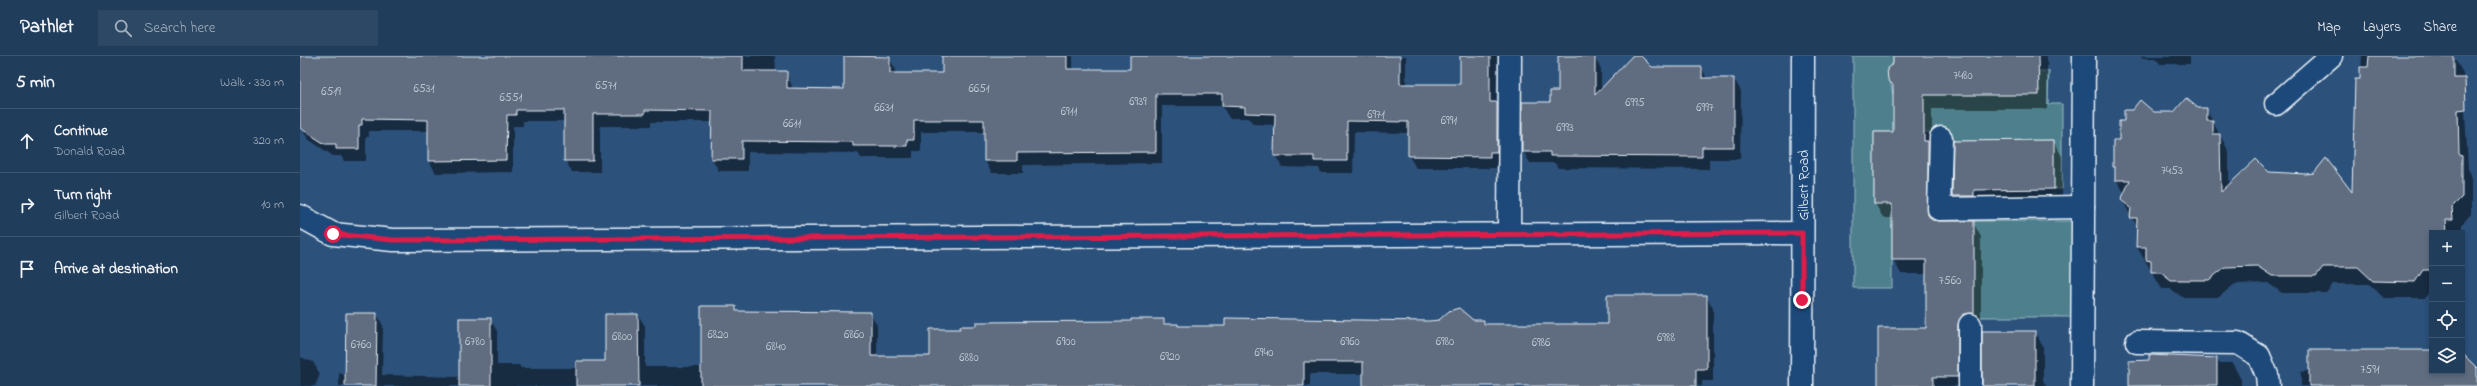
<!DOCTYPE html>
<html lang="en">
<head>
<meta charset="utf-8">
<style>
  body { margin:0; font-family:"Indie Flower",sans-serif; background:#2d4865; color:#f1f3f6 }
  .controls { position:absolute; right:12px; bottom:12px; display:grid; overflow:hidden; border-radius:0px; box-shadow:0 2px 6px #0003 }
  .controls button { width:36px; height:36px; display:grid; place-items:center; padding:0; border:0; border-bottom:1px solid #3e5672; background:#213d5c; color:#f1f3f6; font:20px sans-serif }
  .stop { position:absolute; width:12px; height:12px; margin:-9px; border:3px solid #e11d48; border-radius:50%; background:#fff }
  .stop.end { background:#e11d48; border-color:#fff; box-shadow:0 1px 4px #0008 }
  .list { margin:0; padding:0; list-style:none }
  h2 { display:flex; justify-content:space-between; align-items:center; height:52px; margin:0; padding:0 16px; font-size:17px }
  h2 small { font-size:13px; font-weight:400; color:#a2aebb }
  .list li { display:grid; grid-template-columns:26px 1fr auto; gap:12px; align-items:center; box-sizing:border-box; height:64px; padding:0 16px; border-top:1px solid #3e5672 }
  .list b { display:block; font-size:15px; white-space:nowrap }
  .list p { margin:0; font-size:13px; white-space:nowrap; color:#a2aebb }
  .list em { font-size:13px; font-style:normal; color:#a2aebb }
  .icon { flex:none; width:22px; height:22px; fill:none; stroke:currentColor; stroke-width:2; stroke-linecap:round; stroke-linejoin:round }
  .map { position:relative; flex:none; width:2177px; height:330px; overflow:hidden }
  header { display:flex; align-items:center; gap:24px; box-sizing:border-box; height:56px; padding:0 20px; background:#213d5c; border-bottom:1px solid #3e5672 }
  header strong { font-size:19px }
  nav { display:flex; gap:22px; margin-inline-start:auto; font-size:14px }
  .search { width:280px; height:36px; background:#2d4865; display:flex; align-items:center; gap:10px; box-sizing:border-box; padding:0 14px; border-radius:0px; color:#a2aebb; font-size:15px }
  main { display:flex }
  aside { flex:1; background:#213d5c }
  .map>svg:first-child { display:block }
  .green { fill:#4d808c; stroke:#9ab8c2 }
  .shadow { fill:#0007 }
  .building { fill:#616d80; stroke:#e8f1f8 }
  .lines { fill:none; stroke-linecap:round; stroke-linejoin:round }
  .minor-casing { stroke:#e8f1f8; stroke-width:25 }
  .major-casing { stroke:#e8f1f8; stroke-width:25 }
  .minor { stroke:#1f4a7a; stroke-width:22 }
  .major { stroke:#1f4a7a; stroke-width:22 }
  .route { stroke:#e11d48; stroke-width:5 }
  .labels { text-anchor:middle; stroke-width:4; stroke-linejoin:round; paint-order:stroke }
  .number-label { font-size:12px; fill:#c6d0da }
  .street-label { font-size:14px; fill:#e8f1f8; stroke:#1f4a7a }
</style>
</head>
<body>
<header>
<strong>Pathlet</strong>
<div class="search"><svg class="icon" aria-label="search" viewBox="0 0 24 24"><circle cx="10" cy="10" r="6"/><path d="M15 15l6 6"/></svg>Search here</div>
<nav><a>Map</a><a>Layers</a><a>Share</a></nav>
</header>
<main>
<aside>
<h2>5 min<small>Walk · 330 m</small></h2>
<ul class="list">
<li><svg class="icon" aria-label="ahead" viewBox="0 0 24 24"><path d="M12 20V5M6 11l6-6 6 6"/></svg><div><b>Continue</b><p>Donald Road</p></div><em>320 m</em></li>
<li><svg class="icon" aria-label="right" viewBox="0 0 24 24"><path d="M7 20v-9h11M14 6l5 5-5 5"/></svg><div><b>Turn right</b><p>Gilbert Road</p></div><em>10 m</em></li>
<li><svg class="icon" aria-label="arrive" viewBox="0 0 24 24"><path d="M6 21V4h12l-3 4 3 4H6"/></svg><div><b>Arrive at destination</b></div></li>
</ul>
</aside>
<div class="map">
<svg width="2177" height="330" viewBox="0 0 2177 330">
  <rect width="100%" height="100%" fill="#2c517b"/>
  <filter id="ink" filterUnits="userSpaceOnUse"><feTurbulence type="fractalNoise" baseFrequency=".025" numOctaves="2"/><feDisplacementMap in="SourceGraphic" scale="8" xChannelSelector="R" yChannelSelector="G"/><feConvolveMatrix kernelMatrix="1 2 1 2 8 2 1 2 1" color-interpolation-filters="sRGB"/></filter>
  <g filter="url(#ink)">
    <path class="green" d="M1553 0H1593V8L1587 13C1588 23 1592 29 1593 39H1739V15H1749L1748 48H1762V133H1754V84L1650 85 1652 76H1574V147L1608 148V165H1773V261H1626L1673 168H1592V232H1553Z"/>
    <g class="shadow">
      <path d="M1 0H475L476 16H486L493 33 545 34V0H588L596 14V18H643V0H773V14H831V0H1106V29H1161V0H1197L1196 47 1204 59 1203 107H1196V112H1116L1109 100V77L1054 76 1053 117H1021L1019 112 982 111 975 99V69L953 68 949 62H929L922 50H862V107L723 109V117H692L685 105V76H621V95H613V102H561L558 97 448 96V115H419L412 103 413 66H351V70H300V116H272L265 104V65H223V70H213V116L136 117 129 105V75H69V81H66V105H44L41 100H33L8 83 1 71Z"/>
      <path d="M1334 0H1340L1351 12H1402L1407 23H1434L1441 35 1440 103H1409V113L1258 112 1255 107H1230L1223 95 1259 36 1294 1 1301 13V34Z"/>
      <path d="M1594 0H1747V53H1632V92L1636 100V166H1673L1681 181V272L1672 273 1666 330H1579L1627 273V218H1601L1593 203V162H1583L1575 147 1594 77V32L1589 23 1594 8Z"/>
      <path d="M1841 0H1890V8H1860L1856 2H1843Z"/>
      <path d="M2062 0H2153L2163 17 2168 113 2171 118V158L2162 168V177H2132V232L2125 242H2084L2069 228H2033L2026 237H1982L1968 227 1935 228 1919 241H1882L1871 233H1862L1837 191 1838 172 1822 144 1825 138 1816 123 1814 85H1820L1825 66 1854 57 1906 53 1929 96V129L1968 117 2053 139Z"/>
      <path d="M1753 85 1762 100V148L1661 155 1653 140 1654 86Z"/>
      <path d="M1406 240 1413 252V325H1402V330H1064V318H1010V330H39V317L47 320 77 258 83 270 82 319 160 321 190 263 197 275V309H219L221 312H277L306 306 338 259 345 270V311H402L435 252 437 256 570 257 577 269V301H631L661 274 863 264 866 269H878L879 271 1172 265H1183L1186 269H1308Z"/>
      <path d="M1735 276 1743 291V324L1746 330H1682Z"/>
      <path d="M2132 295V315H2162V298L2177 330H2001V316Z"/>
      <path d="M0 301 13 306 20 318 15 330H0Z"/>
      <path d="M1916 303 1919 307H1932L1941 323V330H1830V306Z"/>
    </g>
    <g class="building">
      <path d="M0 0H443V15H487V32L544 33V0L590 1V17H642V0H767V13H830V0H1100V28H1160V0H1190V46H1197V96H1190V101L1108 100V66L1047 65V105H1014V100H974L975 58 945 57V51L922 50V38H856V96L717 97V105H684V64H614V84H607V90H553V86L442 85V103H411L412 55 345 54V58H293V105H264V54H216V59H207L206 104 128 105V64L62 63V69H59V93H36V88H25L0 72Z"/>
      <path d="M1258 0H1295V39L1332 0H1341L1352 11H1402V22H1434V91H1402V101L1250 100V96H1222V46H1250V35H1258Z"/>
      <path d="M1593 0H1738L1739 39H1624V85H1628V159L1632 164 1639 165H1674V257L1663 258 1658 269V321H1633V330H1578V272H1626V204H1592V148H1574V76H1593V29L1588 24 1587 12 1593 8Z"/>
      <path d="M2069 0H2154V22H2165L2166 53 2158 54 2159 98 2162 100V141L2152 151 2153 164H2146L2147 177H2132V214H2123L2115 226 2073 225 2058 211H2023L2016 220H1972L1957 210 1925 211 1909 224H1871L1861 216H1851V205L1846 204V191H1836L1837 162H1830L1831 152 1821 144 1830 124H1815V111H1813V84H1819V65H1824V54H1832L1840 44 1854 56H1874L1886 42 1898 52H1907V65H1913V78H1920L1921 136 1956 103 1969 116 2006 118 2014 117 2026 102 2052 136 2055 23H2060V11H2068Z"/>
      <path d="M1754 84V133L1674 134V140H1652L1653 85Z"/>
      <path d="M1307 239H1407V313H1396V330H1063V306H1004V330H401V250H436V255L571 256V300H630V273H660V270H676V266L831 265V263H864V268H878V270H925V262L1129 265 1139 264 1149 255 1159 252 1173 264H1184V268H1307Z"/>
      <path d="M46 257H77L76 330H45Z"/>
      <path d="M305 258H338L339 330H276V305H305Z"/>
      <rect x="159" y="262" width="32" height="68"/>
      <rect x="1682" y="275" width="53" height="55"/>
      <path d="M2009 294H2132V315H2162V297L2177 312V330H2009Z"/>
      <path d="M1849 299 1917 302V329L1829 330V305L1849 304Z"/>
    </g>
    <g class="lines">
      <g class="minor-casing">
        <g id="minor">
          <path d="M1976 48 2031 0"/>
          <path d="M1641 82 1639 153 1783 151"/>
          <path d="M0 160 33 178 93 184 1502 177"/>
          <path d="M1209 178 1210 0"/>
          <path d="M1837 286 1938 287 1959 300 1967 319 1968 330"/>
          <path d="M1670 330V269"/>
          <path d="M1782 330 1784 0"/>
        </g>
      </g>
      <g class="major-casing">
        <path id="major" d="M1502 330 1503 0"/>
      </g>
      <use href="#minor" class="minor"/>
      <use href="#major" class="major"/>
    </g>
  </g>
  <g class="lines" filter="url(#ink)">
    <path class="route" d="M33 178 93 184 1502 177V244"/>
  </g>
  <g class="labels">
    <g class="number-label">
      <text x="1663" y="23">7480</text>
      <text x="306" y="33">6571</text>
      <text x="124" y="36">6531</text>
      <text x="679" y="36">6651</text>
      <text x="31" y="39">6519</text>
      <text x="211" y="45">6551</text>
      <text x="838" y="49">6939</text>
      <text x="1335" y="50">6995</text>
      <text x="584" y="55">6631</text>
      <text x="1405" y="55">6997</text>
      <text x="769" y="59">6911</text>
      <text x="1076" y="62">6971</text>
      <text x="1149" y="68">6991</text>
      <text x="492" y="71">6611</text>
      <text x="1265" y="75">6993</text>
      <text x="1872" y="118">7453</text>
      <text x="1650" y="228">7560</text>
      <text x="418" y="282">6820</text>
      <text x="554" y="282">6860</text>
      <text x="322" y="284">6800</text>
      <text x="1366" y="285">6988</text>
      <text x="175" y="289">6780</text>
      <text x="766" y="289">6900</text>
      <text x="1050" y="289">6960</text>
      <text x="1145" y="289">6980</text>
      <text x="1241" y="290">6986</text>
      <text x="61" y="292">6760</text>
      <text x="476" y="294">6840</text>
      <text x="964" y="300">6940</text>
      <text x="870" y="304">6920</text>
      <text x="669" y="305">6880</text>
      <text x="2070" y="317">7591</text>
    </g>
    <g class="street-label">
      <text transform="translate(1503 129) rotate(-90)" y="5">Gilbert Road</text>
    </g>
  </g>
</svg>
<div class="controls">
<button>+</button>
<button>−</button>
<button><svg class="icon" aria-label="locate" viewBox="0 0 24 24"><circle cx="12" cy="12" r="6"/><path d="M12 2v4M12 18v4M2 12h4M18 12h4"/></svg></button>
<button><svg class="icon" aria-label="layers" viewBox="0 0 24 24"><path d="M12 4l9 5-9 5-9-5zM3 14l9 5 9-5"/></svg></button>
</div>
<div class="stop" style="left:33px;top:178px"></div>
<div class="stop end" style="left:1502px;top:244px"></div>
</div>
</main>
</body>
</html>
